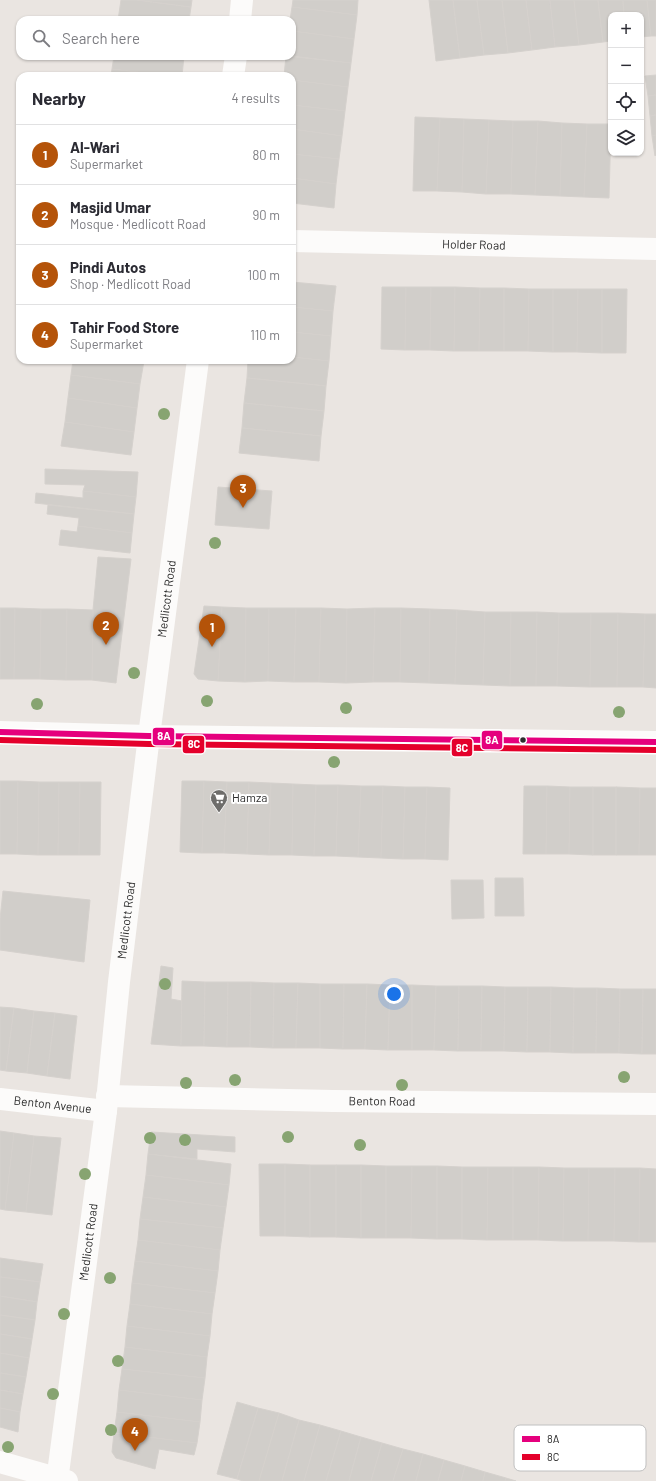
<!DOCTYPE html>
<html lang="en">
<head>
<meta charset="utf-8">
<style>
  body { margin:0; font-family:Barlow,sans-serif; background:#f7f7f7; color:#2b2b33 }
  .controls { position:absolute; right:12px; top:12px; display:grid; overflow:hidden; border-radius:8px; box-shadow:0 1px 3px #0004 }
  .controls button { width:36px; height:36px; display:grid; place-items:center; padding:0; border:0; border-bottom:1px solid #e1e1e2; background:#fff; color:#2b2b33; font:20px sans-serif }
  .you { position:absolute; left:394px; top:994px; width:14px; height:14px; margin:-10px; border:3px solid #fff; border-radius:50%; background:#1a73e8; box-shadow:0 0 0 6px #1a73e833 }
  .badge { display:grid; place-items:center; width:26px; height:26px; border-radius:50%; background:#b45309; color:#fff; font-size:13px; font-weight:700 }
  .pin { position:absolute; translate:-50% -33px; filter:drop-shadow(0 1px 2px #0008) }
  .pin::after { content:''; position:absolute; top:21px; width:14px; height:12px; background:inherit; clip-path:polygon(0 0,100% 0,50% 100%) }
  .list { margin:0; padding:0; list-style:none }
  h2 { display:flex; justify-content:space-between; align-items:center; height:52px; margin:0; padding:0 16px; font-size:17px }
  h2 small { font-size:13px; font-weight:400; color:#7c7c81 }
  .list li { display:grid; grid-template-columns:26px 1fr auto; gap:12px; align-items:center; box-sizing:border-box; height:60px; padding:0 16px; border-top:1px solid #e1e1e2 }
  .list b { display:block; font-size:15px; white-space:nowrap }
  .list p { margin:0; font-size:13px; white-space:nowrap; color:#7c7c81 }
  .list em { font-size:13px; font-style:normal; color:#7c7c81 }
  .icon { flex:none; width:22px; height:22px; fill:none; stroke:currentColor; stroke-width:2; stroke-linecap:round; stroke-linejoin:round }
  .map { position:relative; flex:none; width:656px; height:1481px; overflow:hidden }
  .search { position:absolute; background:#fff; box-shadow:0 1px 3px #0004; left:16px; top:16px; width:280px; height:44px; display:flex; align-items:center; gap:10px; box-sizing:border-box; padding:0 14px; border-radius:12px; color:#7c7c81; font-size:15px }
  .panel { position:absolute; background:#fff; box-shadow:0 1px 3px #0004; left:16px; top:72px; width:280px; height:292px; border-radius:12px }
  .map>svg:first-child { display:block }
  .building { fill:#d1ceca; stroke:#d5d1cd }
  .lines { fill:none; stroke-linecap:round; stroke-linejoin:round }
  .minor { stroke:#fcfbfa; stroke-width:22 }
  .secondary { stroke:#fcfbfa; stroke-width:22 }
  .bus-1-casing { stroke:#fff; stroke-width:9 }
  .bus-2-casing { stroke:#fff; stroke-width:9 }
  .bus-1 { stroke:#e5007d; stroke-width:6 }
  .bus-2 { stroke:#e4002b; stroke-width:6 }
  .tree { fill:#87a471 }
  .bus-dot { fill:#2c2c2c; stroke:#fff; stroke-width:1.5 }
  .labels { text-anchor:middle; stroke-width:4; stroke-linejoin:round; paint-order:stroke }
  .street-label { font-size:12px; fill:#2c2c2c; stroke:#fff }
  .poi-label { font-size:12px; fill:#2c2c2c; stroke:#fff; text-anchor:start }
  .key { fill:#fff; stroke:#c0c0c0; stroke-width:1 }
  .key-label { font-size:11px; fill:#2c2c2c }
  .line-badge { stroke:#fff; stroke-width:1.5 }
  .badge-label { font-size:11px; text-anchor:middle; font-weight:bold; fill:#fff }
</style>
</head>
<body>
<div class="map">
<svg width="656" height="1481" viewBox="0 0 656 1481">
  <rect width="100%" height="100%" fill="#eae5e1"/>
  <g class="building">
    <path d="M121 0H137L191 7 189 20H118Z"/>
    <path d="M137 0H192L191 7Z"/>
    <path d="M293 0H358L357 15 292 7Z"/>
    <path d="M429 0H453L460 58 436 61Z"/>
    <path d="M453 0H477L484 55 460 58Z"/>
    <path d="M477 0H502L508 53 484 55Z"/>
    <path d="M502 0H526L532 50 508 53Z"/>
    <path d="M526 0H550L555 47 532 50Z"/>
    <path d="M550 0H574L579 45 555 47Z"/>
    <path d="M574 0H598L603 42 579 45Z"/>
    <path d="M598 0H623L624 15H611V41L603 42Z"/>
    <path d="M623 0H647L651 36 641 37V15H624Z"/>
    <path d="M647 0H656V36H651Z"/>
    <path d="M292 7 357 15 354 39 292 31V20H290Z"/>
    <path d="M292 31 354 39 351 63 292 56Z"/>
    <path d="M114 56H184L182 76H169L112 69Z"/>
    <path d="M286 56 351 63 348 87 292 80V76H284Z"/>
    <path d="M112 69 169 76H111Z"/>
    <path d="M656 75V95L648 96 645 76Z"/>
    <path d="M292 80 348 87 345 111 292 105Z"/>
    <path d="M656 95V115L650 116 648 96Z"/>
    <path d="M292 105 345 111 342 136 292 129Z"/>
    <path d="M656 115V135L652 136 650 116Z"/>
    <path d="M415 117 440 118 437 191H413Z"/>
    <path d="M440 118 464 119 462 192 437 191Z"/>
    <path d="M464 119 489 120 486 194 462 192Z"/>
    <path d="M489 120 513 121 511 194H486Z"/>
    <path d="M513 121H538L535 195 511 194Z"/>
    <path d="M538 121 562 123 560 196 535 195Z"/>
    <path d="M562 123 587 124 584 197 560 196Z"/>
    <path d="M587 124H611L609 198 584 197Z"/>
    <path d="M292 129 342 136 339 159 292 154Z"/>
    <path d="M656 135V155L655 156 652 136Z"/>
    <path d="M292 154 339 159 336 184 292 178Z"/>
    <path d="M292 178 336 184 334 208 292 203Z"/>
    <path d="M292 282 336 286 333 311 292 307Z"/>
    <path d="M382 287H406L405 350 381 349Z"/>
    <path d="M406 287H431L430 350H405Z"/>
    <path d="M431 287H455L454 351 430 350Z"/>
    <path d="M455 287 480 288 479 351H454Z"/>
    <path d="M480 288H504V351H479Z"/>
    <path d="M504 288 529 289 528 351H504Z"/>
    <path d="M529 289H553V352L528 351Z"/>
    <path d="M553 289H578L577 352H553Z"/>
    <path d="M578 289H602V353L577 352Z"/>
    <path d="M602 289H627L626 353H602Z"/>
    <path d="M292 307 333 311 331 336 292 332Z"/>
    <path d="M292 332 331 336 329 361 292 357Z"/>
    <path d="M292 357 329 361 326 386 247 378 248 360H292Z"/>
    <path d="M73 360 144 361 140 384 71 375Z"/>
    <path d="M71 375 140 384 137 408 68 398Z"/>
    <path d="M247 378 326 386 324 411 244 403Z"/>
    <path d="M68 398 137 408 134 432 65 422Z"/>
    <path d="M244 403 324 411 321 436 242 428Z"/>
    <path d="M65 422 134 432 131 455 61 446Z"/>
    <path d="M242 428 321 436 319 461 239 453Z"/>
    <path d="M45 469 138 472 136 497 83 491 85 485 45 484Z"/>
    <path d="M218 487 272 491 269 529 215 525Z"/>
    <path d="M83 491 136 497 134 514 35 503 36 493 83 498Z"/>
    <path d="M48 505 134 514 132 533 78 526 79 518 47 514Z"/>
    <path d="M78 526 132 533 130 553 59 545 61 530 77 532Z"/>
    <path d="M98 557 131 559 116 683 92 680 93 610Z"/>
    <path d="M204 606 222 607 218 681 198 679 194 674Z"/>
    <path d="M222 607 246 608 245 682 218 681Z"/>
    <path d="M0 608H15L14 679H0Z"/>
    <path d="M15 608 41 609 40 679H14Z"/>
    <path d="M246 608H269L268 681 245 682Z"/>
    <path d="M269 608H296L294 682 268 681Z"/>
    <path d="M296 608H321L319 682H294Z"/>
    <path d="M321 608 347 609 346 683 319 682Z"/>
    <path d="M375 608 373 682 346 683 347 609Z"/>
    <path d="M375 608H401L400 682H373Z"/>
    <path d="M401 608 430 609 429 683 400 682Z"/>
    <path d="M41 609H67L66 680 40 679Z"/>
    <path d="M67 609 93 610 92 680H66Z"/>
    <path d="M430 609 457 610 455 684 429 683Z"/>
    <path d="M457 610 485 612 483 685 455 684Z"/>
    <path d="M485 612H511L510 686 483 685Z"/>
    <path d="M511 612H537L536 686H510Z"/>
    <path d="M537 612 559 613 557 686H536Z"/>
    <path d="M559 613H591L590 687 557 686Z"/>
    <path d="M591 613H618L617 687H590Z"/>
    <path d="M618 613 645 614 643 687H617Z"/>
    <path d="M645 614H656V688L643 687Z"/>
    <path d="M0 781H18L17 854H0Z"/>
    <path d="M18 781 39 782 38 855 17 854Z"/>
    <path d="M182 781H204L202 853 180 852Z"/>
    <path d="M204 781 227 782 224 853H202Z"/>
    <path d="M39 782H59L58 855H38Z"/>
    <path d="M59 782H80L79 855H58Z"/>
    <path d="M80 782H101L100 855H79Z"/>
    <path d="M227 782H249L247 854 224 853Z"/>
    <path d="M249 782 271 783 269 855 247 854Z"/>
    <path d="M271 783 293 784 292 855H269Z"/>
    <path d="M293 784 316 785 314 856 292 855Z"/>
    <path d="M316 785H338L336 856H314Z"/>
    <path d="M338 785 361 786 358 857 336 856Z"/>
    <path d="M361 786H383L381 858 358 857Z"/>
    <path d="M383 786 405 787 403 859 381 858Z"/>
    <path d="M524 786H547L546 854H523Z"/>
    <path d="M547 786 570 787 569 854H546Z"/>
    <path d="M405 787H427L425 859H403Z"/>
    <path d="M427 787 450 788 448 860 425 859Z"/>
    <path d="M570 787H593V855L569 854Z"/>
    <rect x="593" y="787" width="23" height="68"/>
    <path d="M616 787 640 788 639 855H616Z"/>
    <path d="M640 788H656V855H639Z"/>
    <path d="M495 878H523L524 916H495Z"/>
    <path d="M451 880H483L484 918 452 919Z"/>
    <path d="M3 891 90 900 84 962 0 950V919Z"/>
    <path d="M161 966 173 968 171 999 182 1001 181 1046 151 1044Z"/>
    <path d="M182 981 205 982 204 1046H181Z"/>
    <path d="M205 982H228L227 1047 204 1046Z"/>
    <path d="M228 982H251L250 1047H227Z"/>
    <path d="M251 982 274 983 273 1048 250 1047Z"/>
    <path d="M274 983H298L296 1048H273Z"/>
    <path d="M298 983 320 984V1048H296Z"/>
    <path d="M320 984H344L343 1049 320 1048Z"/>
    <path d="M344 984H367L365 1049H343Z"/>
    <path d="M367 984 390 985 388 1050 365 1049Z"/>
    <path d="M390 985H412V1050H388Z"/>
    <path d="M412 985 436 986 434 1050H412Z"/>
    <path d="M436 986H459L458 1051 434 1050Z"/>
    <path d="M459 986H482L481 1051H458Z"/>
    <path d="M482 986 505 987 504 1051H481Z"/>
    <path d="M505 987H528L527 1052 504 1051Z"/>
    <path d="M528 987H551L550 1052H527Z"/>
    <path d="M551 987 574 988 573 1053 550 1052Z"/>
    <path d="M574 988H597L596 1053H573Z"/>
    <path d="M597 988 620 989 619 1053H596Z"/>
    <path d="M620 989H643L642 1054 619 1053Z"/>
    <path d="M643 989H656V1054H642Z"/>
    <path d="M0 1007 14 1008 6 1071 0 1070Z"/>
    <path d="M14 1008 34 1011 27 1073 6 1071Z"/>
    <path d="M34 1011 55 1013 47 1076 27 1073Z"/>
    <path d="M55 1013 77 1016 70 1079 47 1076Z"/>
    <path d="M0 1131 14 1133 5 1210 0 1209Z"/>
    <path d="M151 1132 235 1137V1152L197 1149V1159L148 1154Z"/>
    <path d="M14 1133 34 1136 26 1212 5 1210Z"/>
    <path d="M34 1136 61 1138 52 1215 26 1212Z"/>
    <path d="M148 1154 231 1164 229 1185 146 1175Z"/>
    <path d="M259 1164H285V1236H260Z"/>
    <path d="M285 1164 310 1165V1237L285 1236Z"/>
    <rect x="310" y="1165" width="26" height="72"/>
    <path d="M336 1165H361V1238L336 1237Z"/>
    <path d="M361 1165 386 1166V1238H361Z"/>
    <path d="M386 1166H412L411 1238H386Z"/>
    <path d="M412 1166H437V1239L411 1238Z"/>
    <path d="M437 1166 462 1167V1239H437Z"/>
    <path d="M462 1167H488L487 1240 462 1239Z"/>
    <path d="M488 1167H513V1240H487Z"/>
    <path d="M513 1167H539L538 1240H513Z"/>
    <path d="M539 1167 564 1168 563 1241 538 1240Z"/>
    <path d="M564 1168H589L588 1241H563Z"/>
    <path d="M589 1168H615L614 1241H588Z"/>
    <path d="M615 1168H640L639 1242 614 1241Z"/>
    <path d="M640 1168 656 1169V1242H639Z"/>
    <path d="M146 1175 229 1185 226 1207 143 1197Z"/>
    <path d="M143 1197 226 1207 223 1228 140 1219Z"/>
    <path d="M140 1219 223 1228 220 1250 138 1240Z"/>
    <path d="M138 1240 220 1250 218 1271 135 1261Z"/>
    <path d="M0 1258 43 1264 40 1282 0 1277Z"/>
    <path d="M135 1261 218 1271 215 1293 132 1283Z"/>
    <path d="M0 1277 40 1282 37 1302 0 1296Z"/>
    <path d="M132 1283 215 1293 212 1314 130 1304Z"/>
    <path d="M0 1296 37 1302 35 1320 0 1315Z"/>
    <path d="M130 1304 212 1314 210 1336 127 1326Z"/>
    <path d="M0 1315 35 1320 32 1339 0 1334Z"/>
    <path d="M127 1326 210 1336 207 1357 125 1347Z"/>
    <path d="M0 1334 32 1339 29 1358 0 1353Z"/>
    <path d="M125 1347 207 1357 205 1378 122 1369Z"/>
    <path d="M0 1353 29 1358 26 1377 0 1373Z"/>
    <path d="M122 1369 205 1378 202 1400 119 1390Z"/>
    <path d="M0 1373 26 1377 23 1394 0 1390Z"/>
    <path d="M0 1390 23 1394 20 1412 0 1408Z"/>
    <path d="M119 1390 202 1400 200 1422 117 1412Z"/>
    <path d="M237 1402 258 1408 237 1479 217 1474Z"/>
    <path d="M0 1408 20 1412 18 1432 0 1427Z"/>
    <path d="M258 1408 279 1413 259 1481H243L237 1479Z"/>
    <path d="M117 1412 200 1422 197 1443 114 1433Z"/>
    <path d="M279 1413 299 1420 282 1481H259Z"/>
    <path d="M299 1420 320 1425 304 1481H282Z"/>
    <path d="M320 1425 341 1431 326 1481H304Z"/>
    <path d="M341 1431 361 1437 349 1481H326Z"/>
    <path d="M114 1433 197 1443 194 1455 159 1449 155 1469 116 1458 112 1452Z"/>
    <path d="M361 1437 382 1443 371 1481H349Z"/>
    <path d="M382 1443 403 1449 393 1481H371Z"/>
    <path d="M403 1449 423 1454 416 1481H393Z"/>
    <path d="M423 1454 444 1460 438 1481H416Z"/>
    <path d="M444 1460 465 1466 461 1481H438Z"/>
    <path d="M465 1466 485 1472 483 1481H461Z"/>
    <path d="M485 1472 506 1478 505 1481H483Z"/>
    <path d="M506 1478 516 1481H505Z"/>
  </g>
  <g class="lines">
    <g class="minor">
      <path d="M240 20 242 0"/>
      <path d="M233 76 236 56"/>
      <path id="s1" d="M292 241 656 249"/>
      <path id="s2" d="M107 1096 333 1101 656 1104"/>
      <path id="s3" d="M0 1099 106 1111"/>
      <path d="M0 1462 67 1481"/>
      <path id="s4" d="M57 1481 106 1111 119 982 149 736 198 360"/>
    </g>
    <path class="secondary" d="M0 732 149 736 656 742"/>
    <g class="bus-1-casing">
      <path id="bus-1" d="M0 732 149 736 656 742"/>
    </g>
    <g class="bus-2-casing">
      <path id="bus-2" d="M0 740 149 744 656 750"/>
    </g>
    <use href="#bus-1" class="bus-1"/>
    <use href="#bus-2" class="bus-2"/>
  </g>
  <g class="tree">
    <circle cx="164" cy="414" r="6"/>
    <circle cx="215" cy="543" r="6"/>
    <circle cx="134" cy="673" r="6"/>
    <circle cx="207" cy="701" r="6"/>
    <circle cx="37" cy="704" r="6"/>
    <circle cx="346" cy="708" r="6"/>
    <circle cx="619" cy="712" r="6"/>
    <circle cx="334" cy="762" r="6"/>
    <circle cx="165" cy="984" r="6"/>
    <circle cx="624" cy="1077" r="6"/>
    <circle cx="235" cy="1080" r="6"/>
    <circle cx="186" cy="1083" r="6"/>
    <circle cx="402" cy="1085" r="6"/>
    <circle cx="288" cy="1137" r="6"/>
    <circle cx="150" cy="1138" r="6"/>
    <circle cx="185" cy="1140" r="6"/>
    <circle cx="360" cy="1145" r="6"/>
    <circle cx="85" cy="1174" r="6"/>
    <circle cx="110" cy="1278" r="6"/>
    <circle cx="64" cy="1314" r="6"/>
    <circle cx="118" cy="1361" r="6"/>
    <circle cx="53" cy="1394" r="6"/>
    <circle cx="111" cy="1430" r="6"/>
    <circle cx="8" cy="1447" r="6"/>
  </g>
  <defs>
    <g id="supermarket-pin" transform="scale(0.9)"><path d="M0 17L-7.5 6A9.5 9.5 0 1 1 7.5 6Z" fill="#6e6d6b" stroke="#fff"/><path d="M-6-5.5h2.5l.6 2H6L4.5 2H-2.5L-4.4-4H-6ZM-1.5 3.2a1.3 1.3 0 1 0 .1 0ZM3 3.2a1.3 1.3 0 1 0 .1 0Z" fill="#fff"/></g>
  </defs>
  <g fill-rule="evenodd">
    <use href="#supermarket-pin" x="219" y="798"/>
  </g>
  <circle class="bus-dot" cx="523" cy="740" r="3.5"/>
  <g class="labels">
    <g class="street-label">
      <text dy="4" stroke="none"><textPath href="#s1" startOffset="182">Holder Road</textPath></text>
      <text dy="4" stroke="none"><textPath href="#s4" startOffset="889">Medlicott Road</textPath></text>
      <text dy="4" stroke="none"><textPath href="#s4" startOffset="565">Medlicott Road</textPath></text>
      <text dy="4" stroke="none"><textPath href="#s2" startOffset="275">Benton Road</textPath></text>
      <text dy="4" stroke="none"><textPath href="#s3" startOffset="53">Benton Avenue</textPath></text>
      <text dy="4" stroke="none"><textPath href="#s4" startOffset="241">Medlicott Road</textPath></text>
    </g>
    <g class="poi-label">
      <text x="232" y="802">Hamza</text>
    </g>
  </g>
  <rect x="514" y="1425" width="132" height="46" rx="6" class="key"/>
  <rect x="522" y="1436" width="18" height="6" fill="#e5007d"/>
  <rect x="522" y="1454" width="18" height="6" fill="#e4002b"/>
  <g class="key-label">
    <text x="547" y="1443">8A</text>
    <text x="547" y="1461">8C</text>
  </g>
  <g class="line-badge">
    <rect x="152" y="727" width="23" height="19" rx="4" fill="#e5007d"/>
    <rect x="481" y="730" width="22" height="20" rx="4" fill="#e5007d"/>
    <rect x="182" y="735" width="23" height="19" rx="4" fill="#e4002b"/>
    <rect x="451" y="738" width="22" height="19" rx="4" fill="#e4002b"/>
  </g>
  <g class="badge-label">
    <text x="164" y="740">8A</text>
    <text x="492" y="744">8A</text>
    <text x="194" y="748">8C</text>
    <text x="462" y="752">8C</text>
  </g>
</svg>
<div class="controls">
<button>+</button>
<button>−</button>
<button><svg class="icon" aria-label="locate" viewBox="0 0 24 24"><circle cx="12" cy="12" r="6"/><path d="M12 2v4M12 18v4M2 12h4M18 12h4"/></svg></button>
<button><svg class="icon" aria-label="layers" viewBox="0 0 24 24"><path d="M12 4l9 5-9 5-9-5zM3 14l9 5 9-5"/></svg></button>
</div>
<div class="you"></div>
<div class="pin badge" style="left:212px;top:647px">1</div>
<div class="pin badge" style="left:106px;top:645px">2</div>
<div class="pin badge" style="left:243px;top:508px">3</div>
<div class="pin badge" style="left:135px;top:1451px">4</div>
<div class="search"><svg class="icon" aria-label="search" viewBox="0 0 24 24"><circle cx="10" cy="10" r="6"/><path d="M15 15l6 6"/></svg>Search here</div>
<section class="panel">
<h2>Nearby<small>4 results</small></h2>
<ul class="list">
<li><span class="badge">1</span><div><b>Al-Wari</b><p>Supermarket</p></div><em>80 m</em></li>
<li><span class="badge">2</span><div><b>Masjid Umar</b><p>Mosque · Medlicott Road</p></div><em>90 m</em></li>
<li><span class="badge">3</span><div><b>Pindi Autos</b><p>Shop · Medlicott Road</p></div><em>100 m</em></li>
<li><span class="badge">4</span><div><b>Tahir Food Store</b><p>Supermarket</p></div><em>110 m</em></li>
</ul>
</section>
</div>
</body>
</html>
